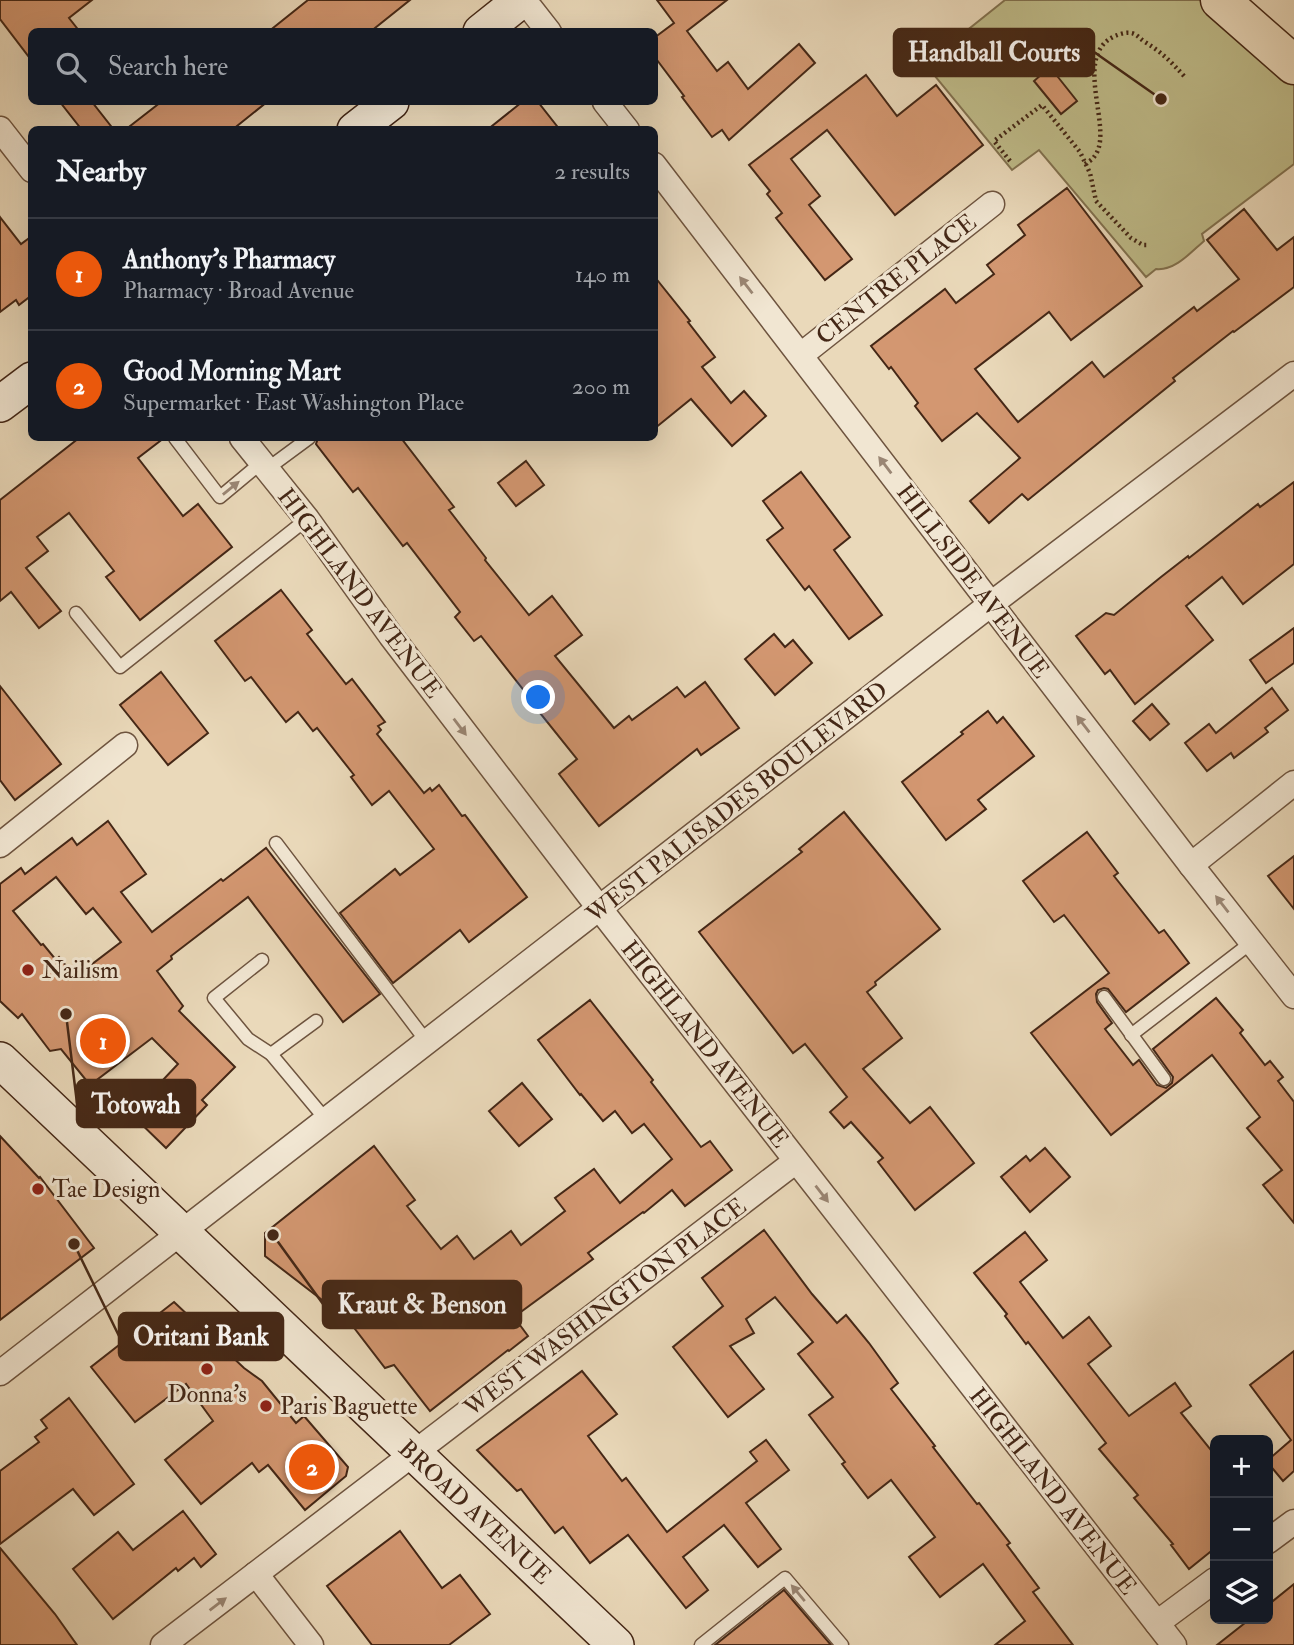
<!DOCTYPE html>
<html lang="en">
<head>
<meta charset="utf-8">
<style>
  body { margin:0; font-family:"IM FELL Double Pica",serif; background:#242831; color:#f1f3f6 }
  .controls { position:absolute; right:21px; bottom:21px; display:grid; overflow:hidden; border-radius:10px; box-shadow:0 7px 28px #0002 }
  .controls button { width:63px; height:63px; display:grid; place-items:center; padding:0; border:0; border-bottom:2px solid #363941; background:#171b24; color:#f1f3f6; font:35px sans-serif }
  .you { position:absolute; left:539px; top:698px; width:24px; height:24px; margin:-18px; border:5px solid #fff; border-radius:50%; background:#1a73e8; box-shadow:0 0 0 10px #1a73e833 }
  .badge { display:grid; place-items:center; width:46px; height:46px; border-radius:50%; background:#ea580c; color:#fff; font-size:23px; font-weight:700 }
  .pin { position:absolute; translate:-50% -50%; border:4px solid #fff; box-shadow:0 2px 7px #0006 }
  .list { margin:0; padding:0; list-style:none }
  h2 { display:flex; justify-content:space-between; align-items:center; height:91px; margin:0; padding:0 28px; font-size:30px }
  h2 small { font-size:23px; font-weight:400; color:#9ea1a6 }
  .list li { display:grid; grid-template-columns:46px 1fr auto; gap:21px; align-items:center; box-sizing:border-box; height:112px; padding:0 28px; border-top:2px solid #363941 }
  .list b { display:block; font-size:26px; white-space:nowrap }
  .list p { margin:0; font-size:23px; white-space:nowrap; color:#9ea1a6 }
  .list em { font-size:23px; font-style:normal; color:#9ea1a6 }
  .icon { flex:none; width:38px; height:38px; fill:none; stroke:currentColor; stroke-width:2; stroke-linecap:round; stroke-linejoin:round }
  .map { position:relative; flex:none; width:1294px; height:1645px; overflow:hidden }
  .search { position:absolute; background:#171b24; box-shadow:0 7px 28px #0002; left:28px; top:28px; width:630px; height:77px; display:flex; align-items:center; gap:18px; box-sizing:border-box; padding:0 24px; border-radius:10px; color:#9ea1a6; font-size:26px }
  .panel { position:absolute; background:#171b24; box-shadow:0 7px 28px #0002; left:28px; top:126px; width:630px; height:315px; border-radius:10px }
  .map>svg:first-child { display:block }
  .green { fill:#bfbc8a; stroke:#827250; stroke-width:2 }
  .building { fill:#d39771; stroke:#442716; stroke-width:2; fill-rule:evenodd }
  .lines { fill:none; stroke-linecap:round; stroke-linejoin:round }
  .lane-casing { stroke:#6e543f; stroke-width:15 }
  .street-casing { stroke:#6e543f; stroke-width:27 }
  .secondary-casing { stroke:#442716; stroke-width:38 }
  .primary-casing { stroke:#442716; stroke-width:41 }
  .path { stroke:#442716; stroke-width:4.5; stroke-dasharray:2 3.5; stroke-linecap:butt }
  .lane { stroke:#f1e6d2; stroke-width:12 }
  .street { stroke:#f1e6d2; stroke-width:24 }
  .secondary { stroke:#f1e6d2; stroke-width:35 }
  .primary { stroke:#ead9ba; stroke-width:38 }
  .oneway { fill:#9a8674 }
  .poi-dot { fill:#8f2418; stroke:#f1e6d2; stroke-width:2.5 }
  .labels { text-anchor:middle; stroke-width:6; stroke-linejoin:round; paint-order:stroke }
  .street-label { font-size:24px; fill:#442716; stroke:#f1e6d2 }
  .poi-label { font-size:24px; fill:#442716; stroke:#f1e6d2; text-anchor:start }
  .leader { fill:none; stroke:#442716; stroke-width:2.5 }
  .callout-dot { fill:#442716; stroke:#f1e6d2; stroke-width:2.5 }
  .callout { fill:#442716; stroke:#442716; stroke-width:2.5 }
  .callout-label { font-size:26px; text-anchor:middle; font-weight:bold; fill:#fff }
</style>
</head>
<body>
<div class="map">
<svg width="1294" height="1645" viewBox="0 0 1294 1645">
  <rect width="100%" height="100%" fill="#ead9ba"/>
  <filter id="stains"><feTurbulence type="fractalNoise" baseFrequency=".00286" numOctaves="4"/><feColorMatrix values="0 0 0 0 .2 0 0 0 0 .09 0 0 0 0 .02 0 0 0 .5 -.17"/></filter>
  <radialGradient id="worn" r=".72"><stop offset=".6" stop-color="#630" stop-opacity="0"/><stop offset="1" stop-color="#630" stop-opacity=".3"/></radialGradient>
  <path class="green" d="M1005 0H1219L1294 66V164L1202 234 1204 241C1191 252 1175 271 1156 269L1146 277 1039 150 1012 170 925 64Z"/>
  <g class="building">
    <path d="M0 0H92L69 18 80 32H32V61L0 19Z"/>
    <path d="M308 0H410L370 32H268Z"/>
    <path d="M657 0H727L687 31 717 71 728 62 748 89 799 44 815 63 729 140 722 130 712 137 682 97 684 96 654 56V38L674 23Z"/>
    <path d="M1050 67 1077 101 1061 114 1034 81Z"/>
    <path d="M866 75 897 116 936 85 983 145 895 215 827 130 791 159 820 196 809 205 852 259 825 280 776 218 782 213 767 194 770 191 749 165Z"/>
    <path d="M60 102H92L114 130H82Z"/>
    <path d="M161 102H267L232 130H125Z"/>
    <path d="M522 102H538L560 130H487Z"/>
    <path d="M1067 188 1142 286 1071 340 1049 312 975 369 1018 422 1092 362 1104 377 1194 307 1197 311 1239 279 1207 240 1244 209 1277 250 1294 237V287L1234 332 1233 331 1173 378 1175 381 1028 500 1022 494 989 523 970 501 1020 458 977 413 942 441 915 406 918 403 891 367 889 369 871 346 945 289 956 303 994 274 987 265 1025 235 1018 225Z"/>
    <path d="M0 217 21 244 32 236V295L19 305 16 300 0 312Z"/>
    <path d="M654 276 690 321 688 322 715 357 702 367 731 403 744 391 766 416 732 446 691 399 654 429Z"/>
    <path d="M79 438H164L138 458 183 516 198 504 232 547 140 620 106 577 114 571 69 513 37 537 48 551 26 568 61 611 39 628 11 592 0 601V500Z"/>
    <path d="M318 438H401L454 507 449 510 486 558 485 560 529 615 552 596 582 635 555 656 614 728 629 716 632 720 677 687 685 697 705 682 739 728 701 755 697 749 599 826 559 774 577 759 528 698 529 697 481 636 474 641 455 617 460 612 407 543 403 546 358 488 353 492 316 444Z"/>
    <path d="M526 461 544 485 516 506 498 483Z"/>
    <path d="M801 472 850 537 834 550 882 615 849 639 809 586 805 590 767 540 783 528 763 501Z"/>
    <path d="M1294 482V564L1243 604 1222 577 1186 606 1213 640 1135 704 1110 670 1105 674 1076 636 1106 613 1114 615 1161 577 1188 556 1189 558 1258 504 1260 507Z"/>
    <path d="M281 590 312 630 307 634 346 684 352 679 385 722 378 726 381 730 377 734 424 793 430 788 432 791 439 785 462 816 465 815 527 897 469 942 460 930 393 983 340 913 395 869 400 875 434 849 389 791 372 805 351 777 354 775 317 728 313 731 298 712 286 722 251 677 245 681 215 641Z"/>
    <path d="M1294 628V663L1266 683 1250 660Z"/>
    <path d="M774 634 785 647 793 640 812 663 775 695 745 659Z"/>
    <path d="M161 672 208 733 168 765 120 705Z"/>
    <path d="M0 686 61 764 15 800 0 780Z"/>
    <path d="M1272 688 1288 710 1265 728 1268 732 1234 758 1231 753 1207 771 1185 743 1209 724 1216 733Z"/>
    <path d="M1152 704 1169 724 1150 740 1133 721Z"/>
    <path d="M988 711 997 723 1003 717 1034 756 978 800 986 809 946 840 902 782 963 734 961 732Z"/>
    <path d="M844 812 940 929 875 982 876 985 867 992 902 1038 863 1069 910 1123 930 1107 974 1163 915 1210 878 1162 883 1158 851 1122 844 1128 830 1112 847 1097 805 1044 793 1053 699 932 802 852 799 849Z"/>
    <path d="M108 821 146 874 121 892 152 932 221 879 223 881 266 848 380 994 343 1022 248 897 171 956 172 959 157 971 183 1006 179 1011 235 1067 202 1100 207 1105 166 1148 131 1114 178 1064 152 1038 90 1085 61 1049 50 1051 22 1014 18 1018 0 1001V884L21 868 25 874 72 838 77 845ZM56 877 86 914 93 908 121 942 75 977 59 957 56 960 43 944 41 945 13 911Z"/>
    <path d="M1087 832 1118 873 1114 876 1159 933 1164 930 1189 963 1126 1012 1108 989 1104 988 1098 990 1096 994 1097 1002 1112 1023 1105 1029 1133 1065 1139 1060 1157 1085 1166 1088 1172 1083 1173 1077 1153 1049 1216 998 1243 1030 1240 1033 1265 1065 1270 1061 1283 1077 1278 1081 1294 1102V1223L1263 1185 1282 1170 1247 1128 1260 1117 1212 1055 1111 1135 1031 1033 1109 973 1064 915 1054 922 1023 881Z"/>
    <path d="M1294 856V909L1268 876Z"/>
    <path d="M590 1000 653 1080 651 1082 701 1147 710 1141 732 1170 685 1206 672 1190 644 1213 643 1212 588 1253 593 1259 514 1317 528 1336 509 1351 508 1350 430 1411 394 1365 385 1368 348 1320 265 1256V1233L374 1146 415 1200 407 1206 441 1249 457 1236 474 1259 511 1231 521 1245 565 1211 555 1198 594 1169 620 1203 672 1159 644 1124 632 1133 615 1111 603 1121 581 1094 580 1095 538 1040Z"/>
    <path d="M522 1083 552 1119 519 1146 489 1111Z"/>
    <path d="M0 1136 39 1178 40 1177 94 1248 0 1320Z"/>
    <path d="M1045 1148 1070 1177 1030 1212 1001 1177 1026 1156 1030 1161Z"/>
    <path d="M764 1230 812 1294 837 1323 846 1315 869 1343 898 1383 891 1389 935 1446 933 1447 977 1504 979 1503 1010 1543 1007 1545 1039 1588 1033 1592 1073 1645H995L1025 1621 983 1564 940 1597 909 1557 935 1537 891 1480 868 1498 842 1464 845 1462 809 1415 833 1397 798 1354 813 1342 775 1297 746 1319 754 1333 730 1346 764 1389 728 1417 673 1347 723 1306 702 1278Z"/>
    <path d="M1025 1232 1047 1260 1020 1282 1063 1338 1089 1317 1111 1346 1088 1364 1129 1416 1175 1383 1191 1406 1181 1413 1215 1455V1548L1189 1569 1171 1545 1173 1544 1134 1498 1138 1495 1099 1449 1106 1443 1028 1342 1026 1344 1005 1316 1007 1314 974 1273Z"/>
    <path d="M174 1302 244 1368 262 1381 296 1423 304 1416 348 1467 346 1476 305 1510 268 1465 259 1472 252 1463 201 1504 165 1460 213 1421 186 1384 135 1422 91 1367Z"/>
    <path d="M1294 1351V1471L1283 1481 1268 1463V1460L1291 1440 1250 1385Z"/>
    <path d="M582 1371 617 1414 588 1436 622 1481 626 1478 667 1532 757 1461 750 1452 766 1440 789 1470 746 1503 781 1549 758 1567 724 1525 683 1557 708 1590 686 1608 628 1535 590 1563 563 1527 555 1533 521 1489 517 1491 477 1450Z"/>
    <path d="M69 1398 134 1484 94 1515 73 1489 0 1544V1471L39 1442 35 1437 47 1428 41 1420Z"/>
    <path d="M183 1511 216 1554 201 1567 194 1558 178 1571 176 1568 113 1619 73 1569 118 1532 133 1550Z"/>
    <path d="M400 1531 442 1588 460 1575 490 1614 449 1645H372L327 1586Z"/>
    <path d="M0 1548 55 1614 77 1645H0Z"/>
    <path d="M1294 1584V1645H1217L1250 1619H1268V1605Z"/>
    <path d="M784 1590 831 1645H715Z"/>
  </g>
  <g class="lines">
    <g class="lane-casing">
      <g id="lane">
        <path d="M175 438 220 497 262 462"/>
        <path d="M267 469 309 438"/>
        <path d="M76 613 120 667 307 519"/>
        <path d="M276 843 427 1042"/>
        <path d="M262 960 214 998 248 1039 271 1054 327 1121"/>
        <path d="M1104 997 1164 1079"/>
        <path d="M1131 1035 1252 942"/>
        <path d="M271 1054 316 1021"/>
        <path d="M701 1645 785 1578 842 1645"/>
      </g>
    </g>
    <g class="street-casing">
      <g id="street">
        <path d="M524 0 549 32"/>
        <path d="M605 102 627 130"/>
        <path d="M0 129 32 170"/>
        <path d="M654 165 1191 865 1294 996"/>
        <path d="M801 355 992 204"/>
        <path d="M242 438 307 519 391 636 600 909 1174 1645"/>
        <path d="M0 845 125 745"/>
        <path d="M1191 865 1294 783"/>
        <path d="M0 1373 991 604 1294 374"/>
        <path d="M1268 1541 1294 1522"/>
        <path d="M256 1574 311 1645"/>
        <path d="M1157 1623 1215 1580"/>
        <path d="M163 1645 796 1161"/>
      </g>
    </g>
    <g class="secondary-casing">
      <g id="secondary">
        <path d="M481 32 521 0"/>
        <path d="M355 130 391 102"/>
        <path d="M0 404 32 380"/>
        <path d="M0 1060 616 1645"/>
      </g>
    </g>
    <g class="primary-casing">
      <path id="primary" d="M1220 0 1294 65"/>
    </g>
    <g class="path">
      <path d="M1010 161 994 141 1042 105 1080 152 1090 173 1096 201 1131 238 1143 245H1149"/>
      <path d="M1085 164C1088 162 1092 160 1094 157 1116 131 1070 56 1115 36 1120 34 1126 32 1131 33 1137 34 1140 39 1145 42 1163 53 1171 62 1185 77"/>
    </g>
    <use href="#lane" class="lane"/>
    <use href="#street" class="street"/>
    <use href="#secondary" class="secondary"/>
    <use href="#primary" class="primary"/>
  </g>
  <defs><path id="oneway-solid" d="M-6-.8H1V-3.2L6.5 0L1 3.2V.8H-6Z" transform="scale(1.75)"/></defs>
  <g class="oneway">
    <use href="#oneway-solid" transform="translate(746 285) rotate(-128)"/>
    <use href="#oneway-solid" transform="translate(885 465) rotate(-127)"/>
    <use href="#oneway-solid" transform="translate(231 488) rotate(-39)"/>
    <use href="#oneway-solid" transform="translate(1083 724) rotate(-128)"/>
    <use href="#oneway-solid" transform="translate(460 727) rotate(53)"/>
    <use href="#oneway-solid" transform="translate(1222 904) rotate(-128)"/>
    <use href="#oneway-solid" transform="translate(822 1194) rotate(52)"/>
    <use href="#oneway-solid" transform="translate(798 1593) rotate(-130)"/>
    <use href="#oneway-solid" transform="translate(218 1604) rotate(-37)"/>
  </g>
  <g class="poi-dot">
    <circle cx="28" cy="970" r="7"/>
    <circle cx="38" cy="1189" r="7"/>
    <circle cx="207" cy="1369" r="7"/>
    <circle cx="266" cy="1406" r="7"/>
  </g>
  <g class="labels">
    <g class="street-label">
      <text transform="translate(896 279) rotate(-38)" y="8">CENTRE PLACE</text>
      <text transform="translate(973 581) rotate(53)" y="8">HILLSIDE AVENUE</text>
      <text transform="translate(360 593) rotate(53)" y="8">HIGHLAND AVENUE</text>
      <text transform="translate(737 802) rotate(-38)" y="8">WEST PALISADES BOULEVARD</text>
      <text transform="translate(705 1044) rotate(52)" y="8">HIGHLAND AVENUE</text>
      <text transform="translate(605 1307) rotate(-37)" y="8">WEST WASHINGTON PLACE</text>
      <text transform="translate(1053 1491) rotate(52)" y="8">HIGHLAND AVENUE</text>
      <text transform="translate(475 1512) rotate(43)" y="8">BROAD AVENUE</text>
    </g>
    <g class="poi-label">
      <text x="42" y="978">Nailism</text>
      <text x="52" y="1197">Tae Design</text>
      <text x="207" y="1402" text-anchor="middle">Donna's</text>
      <text x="280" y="1414">Paris Baguette</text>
    </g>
  </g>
  <path class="leader" d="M1161 99L1094 52M66 1014L77 1103M273 1235L323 1304M74 1244L119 1336"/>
  <g class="callout-dot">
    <circle cx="1161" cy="99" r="7"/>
    <circle cx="66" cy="1014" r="7"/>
    <circle cx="273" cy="1235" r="7"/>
    <circle cx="74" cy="1244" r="7"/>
  </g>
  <g class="callout">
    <rect x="894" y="29" width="200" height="47" rx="7"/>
    <rect x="77" y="1080" width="118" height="47" rx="7"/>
    <rect x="323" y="1281" width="198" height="47" rx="7"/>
    <rect x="119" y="1313" width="164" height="47" rx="7"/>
  </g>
  <g class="callout-label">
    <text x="994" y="61">Handball Courts</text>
    <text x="136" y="1113">Totowah</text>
    <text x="422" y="1313">Kraut &amp; Benson</text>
    <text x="201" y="1345">Oritani Bank</text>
  </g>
  <rect width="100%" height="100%" filter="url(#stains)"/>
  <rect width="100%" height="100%" fill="url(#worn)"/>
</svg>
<div class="controls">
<button>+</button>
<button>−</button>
<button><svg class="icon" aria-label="layers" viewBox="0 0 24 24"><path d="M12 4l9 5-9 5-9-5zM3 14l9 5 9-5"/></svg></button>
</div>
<div class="you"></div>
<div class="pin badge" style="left:103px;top:1041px">1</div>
<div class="pin badge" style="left:312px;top:1467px">2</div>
<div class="search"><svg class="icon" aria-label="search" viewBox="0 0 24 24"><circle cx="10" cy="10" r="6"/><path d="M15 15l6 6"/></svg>Search here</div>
<section class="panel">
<h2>Nearby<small>2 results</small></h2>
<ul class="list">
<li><span class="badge">1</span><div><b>Anthony's Pharmacy</b><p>Pharmacy · Broad Avenue</p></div><em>140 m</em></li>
<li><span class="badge">2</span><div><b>Good Morning Mart</b><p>Supermarket · East Washington Place</p></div><em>200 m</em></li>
</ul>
</section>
</div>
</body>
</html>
